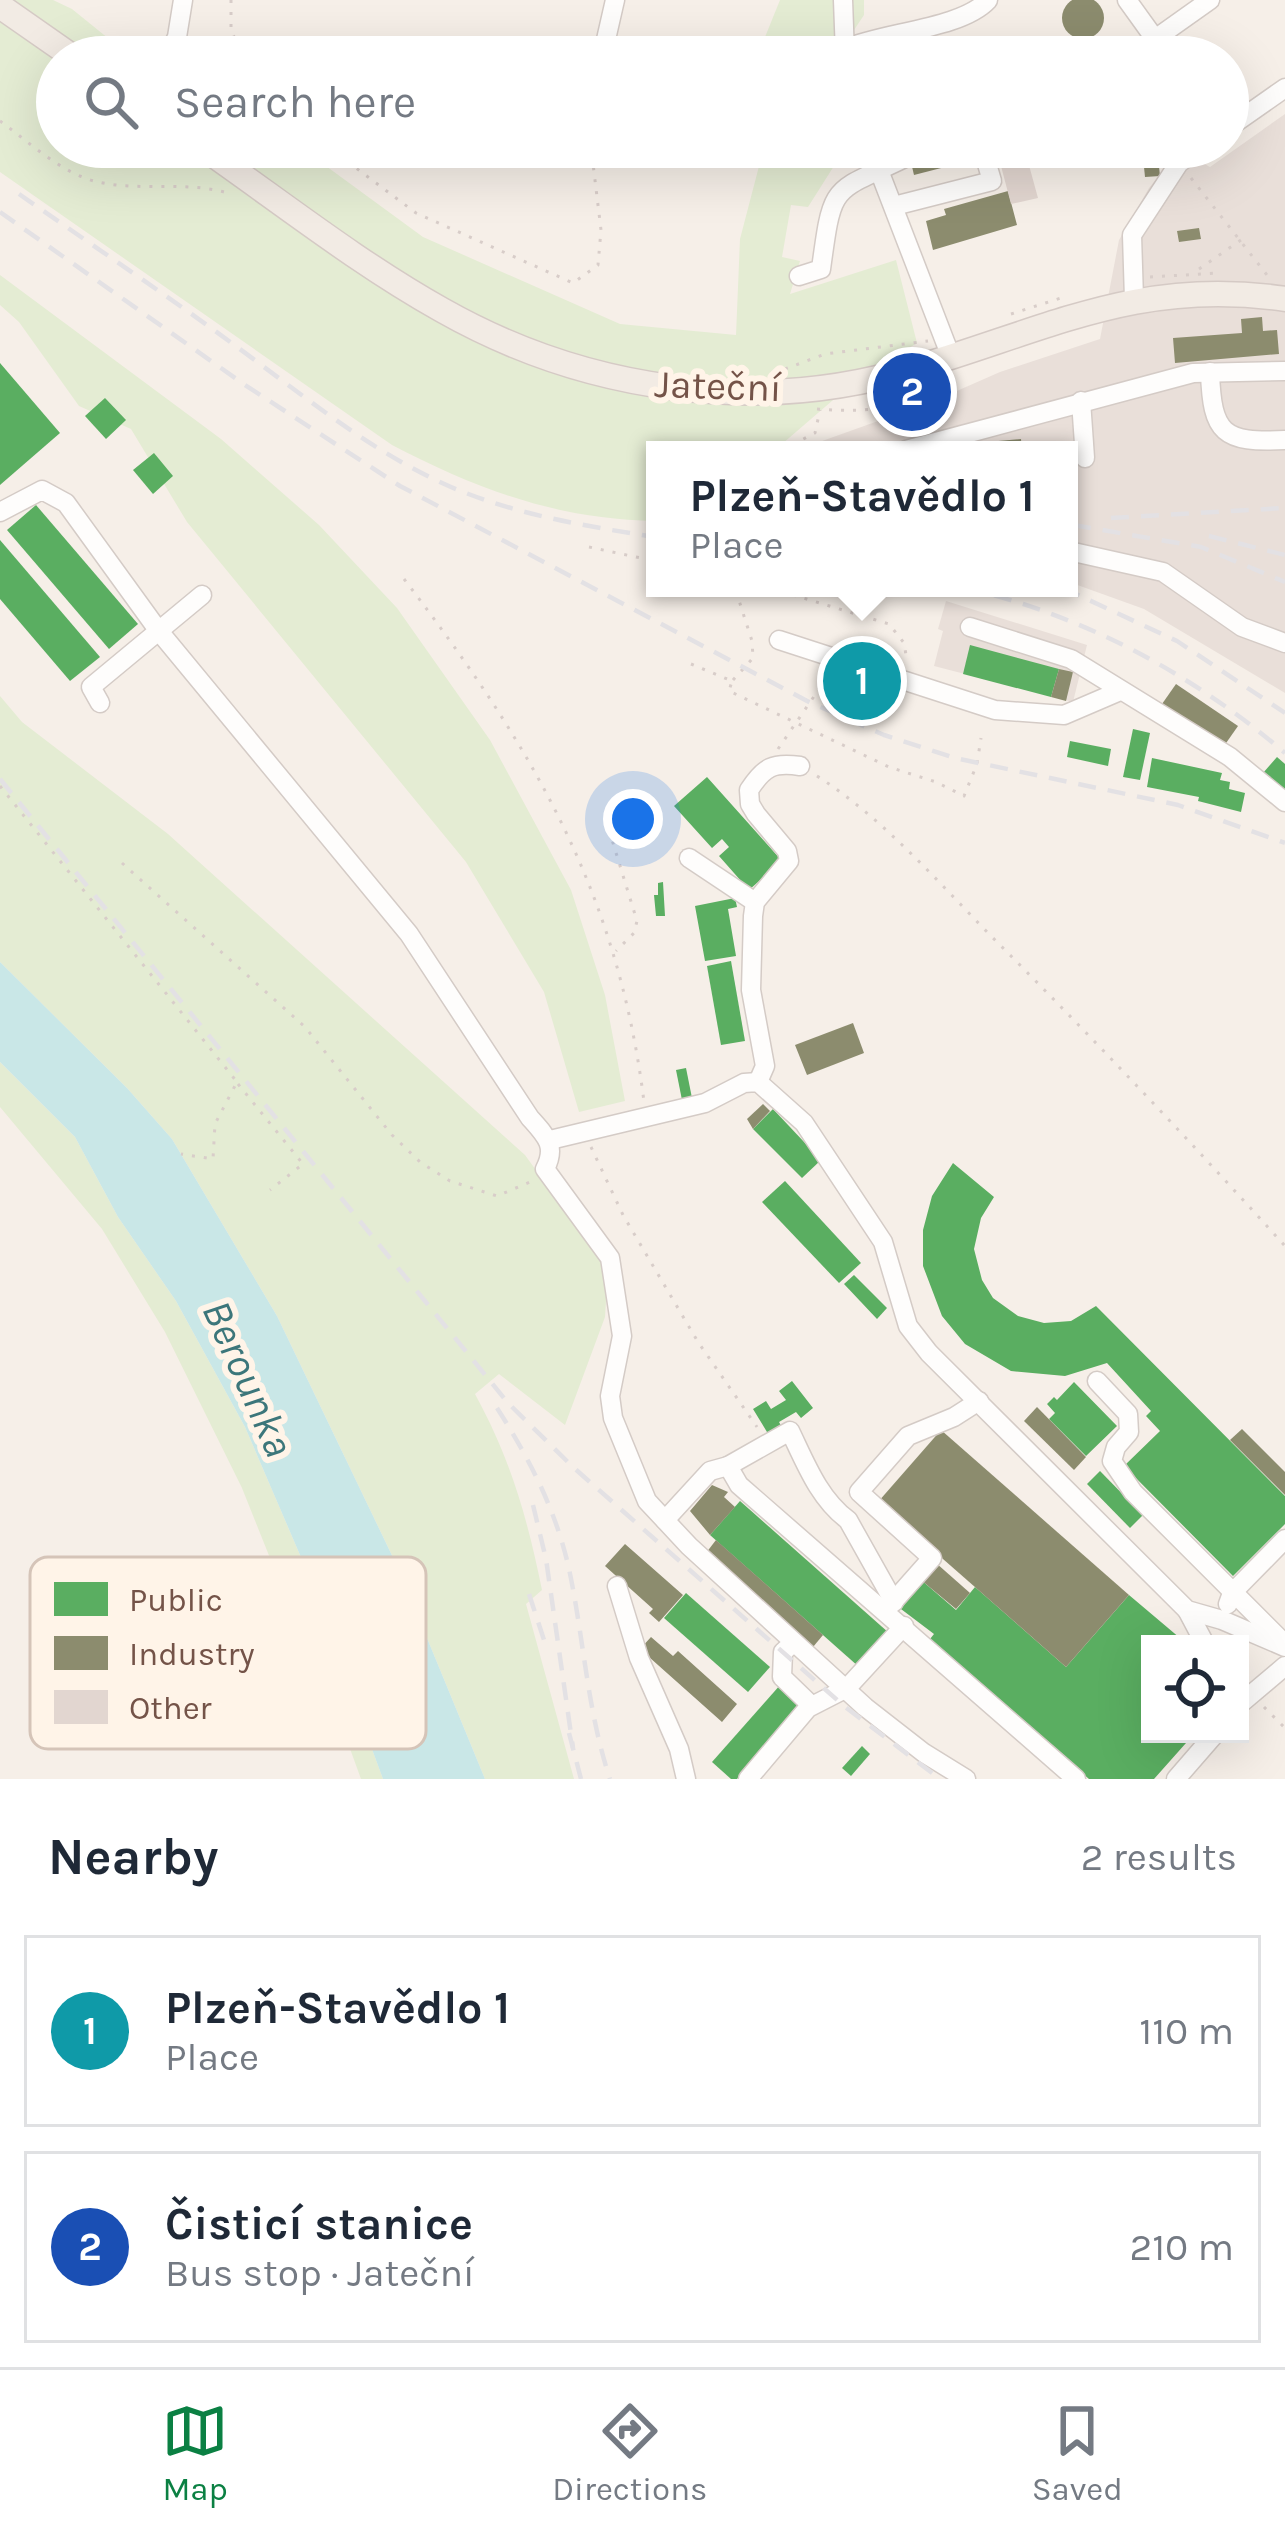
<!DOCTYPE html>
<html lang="en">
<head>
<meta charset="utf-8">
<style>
  body { margin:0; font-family:Karla,sans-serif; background:#f6f6f7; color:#1f2937 }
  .controls { position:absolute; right:36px; bottom:36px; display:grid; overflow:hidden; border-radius:0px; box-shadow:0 12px 48px #0002 }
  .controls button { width:108px; height:108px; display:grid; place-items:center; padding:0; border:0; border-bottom:3px solid #e0e1e3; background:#fff; color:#1f2937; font:60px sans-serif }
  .you { position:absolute; left:633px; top:819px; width:42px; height:42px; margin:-30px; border:9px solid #fff; border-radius:50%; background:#1a73e8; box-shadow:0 0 0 18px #1a73e833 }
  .badge { display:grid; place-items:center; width:78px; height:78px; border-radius:50%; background:#0b8043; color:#fff; font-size:39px; font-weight:700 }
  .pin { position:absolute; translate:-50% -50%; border:6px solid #fff; box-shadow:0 3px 12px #0006 }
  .popup { position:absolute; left:646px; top:441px; width:432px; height:156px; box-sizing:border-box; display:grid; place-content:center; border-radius:0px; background:#fff; filter:drop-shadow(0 3px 9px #0005); font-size:39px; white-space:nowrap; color:#747a83 }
  .popup b { font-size:45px; color:#1f2937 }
  .popup::after { content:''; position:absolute; left:50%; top:100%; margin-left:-24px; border:24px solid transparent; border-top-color:#fff }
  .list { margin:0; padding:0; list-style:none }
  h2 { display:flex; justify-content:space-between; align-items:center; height:156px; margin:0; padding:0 48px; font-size:51px }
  h2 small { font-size:39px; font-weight:400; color:#747a83 }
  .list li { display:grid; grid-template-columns:78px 1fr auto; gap:36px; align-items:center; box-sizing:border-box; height:192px; margin:0 24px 24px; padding:0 24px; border:3px solid #e0e1e3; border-radius:0px }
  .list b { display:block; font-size:45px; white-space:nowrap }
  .list p { margin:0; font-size:39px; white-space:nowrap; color:#747a83 }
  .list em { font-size:39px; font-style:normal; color:#747a83 }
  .icon { flex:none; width:66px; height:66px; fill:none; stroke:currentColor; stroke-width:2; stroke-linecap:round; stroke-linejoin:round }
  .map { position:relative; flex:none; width:1285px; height:1779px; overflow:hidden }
  .search { position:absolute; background:#fff; box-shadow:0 12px 48px #0002; left:36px; right:36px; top:36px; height:132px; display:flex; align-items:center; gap:30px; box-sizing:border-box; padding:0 42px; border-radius:66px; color:#747a83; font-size:45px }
  .sheet { height:588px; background:#fff }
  nav { display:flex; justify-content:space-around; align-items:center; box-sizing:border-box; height:168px; border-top:3px solid #e0e1e3; background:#fff; font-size:33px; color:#747a83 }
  nav a { display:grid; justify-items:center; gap:6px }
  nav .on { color:#0b8043 }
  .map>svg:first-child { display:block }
  .industrial { fill:#e9dfd9 }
  .green { fill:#e4ecd3 }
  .water { fill:#c9e7e7 }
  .public { fill:#5aae61 }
  .industry { fill:#8c8c6e }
  .building { fill:#e2d6d0 }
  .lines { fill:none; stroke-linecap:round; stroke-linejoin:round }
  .minor-tunnel { stroke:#d6c8c0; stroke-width:18; stroke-dasharray:18 9; stroke-linecap:butt }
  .minor-casing { stroke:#d4cbc6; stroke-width:21 }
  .major-casing { stroke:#d5cac5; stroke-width:27 }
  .path { stroke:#d8cdc9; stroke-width:3; stroke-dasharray:3 9; stroke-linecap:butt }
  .minor { stroke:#fefdfc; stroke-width:18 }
  .major { stroke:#f2ebe4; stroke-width:24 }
  .rail { stroke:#e3e1e4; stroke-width:4.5; stroke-dasharray:18 12; stroke-linecap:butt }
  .labels { text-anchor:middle; stroke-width:12; stroke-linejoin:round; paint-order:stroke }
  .street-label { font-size:39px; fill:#745348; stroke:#fff4e8 }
  .water-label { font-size:42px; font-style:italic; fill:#3c767a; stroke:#fff4e8 }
  .key { fill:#fff4e8; stroke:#d5c4b8; stroke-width:3 }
  .key-label { font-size:33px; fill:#745348 }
</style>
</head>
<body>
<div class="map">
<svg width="1285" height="1779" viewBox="0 0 1285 1779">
  <rect width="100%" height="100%" fill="#f6efe8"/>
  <g class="industrial">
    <path d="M1285 114V693L1144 609 1069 582V450H797L934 401 1000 372 1100 339 1119 240 1149 188 1180 150 1210 167Z"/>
    <path d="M946 601 1087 645 1073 702 934 666 943 631 938 629Z"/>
  </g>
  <g class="green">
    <path d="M0 0H53L72 9 114 43 128 46 143 43 176 57H57V147H300L423 237 620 324 736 335 740 239 764 147H846L808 207 791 205 782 257 800 261 790 294 896 260 917 343 854 382 775 450H655V521C556 519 479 490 392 445L0 172Z"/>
    <path d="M780 0H864V15L836 57H757Z"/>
    <path d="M0 275 221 439 319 525 397 608 490 740 571 890 605 995 625 1101 579 1112 544 992 466 862 187 522 131 429 79 406 19 322 0 305Z"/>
    <path d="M0 696 22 722 168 834 525 1155 608 1270 605 1317 565 1425 499 1374 475 1394C511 1460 527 1517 542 1590L526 1604 574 1779H485L399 1570 277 1316 172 1139 127 1088 0 962Z"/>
    <path d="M0 1062 75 1137 118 1217 176 1301 245 1427 303 1562 383 1779H361L324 1677 292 1613 242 1488 165 1332 102 1229 0 1107Z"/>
  </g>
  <path class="water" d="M0 962 127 1088 172 1139 277 1316 399 1570 485 1779H383L303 1562 245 1427 176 1301 118 1217 75 1137 0 1062Z"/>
  <g class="public">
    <path d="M0 363 60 433 0 485Z"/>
    <path d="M105 398 126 420 106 439 85 416Z"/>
    <path d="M154 453 173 476 153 494 133 470Z"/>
    <path d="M36 505 138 624 109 649 7 530Z"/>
    <path d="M0 540 100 657 70 681 0 599Z"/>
    <path d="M970 645 1059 669 1051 697 963 674Z"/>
    <path d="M851 669 878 679 873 693 846 683Z"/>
    <path d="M1133 729 1150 733 1140 780 1123 777Z"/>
    <path d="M1070 741 1111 749 1108 766 1067 757Z"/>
    <path d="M1277 757 1285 764V792L1263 773Z"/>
    <path d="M1152 758 1222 773 1220 780 1230 782 1229 789 1245 793 1241 812 1198 801 1199 797 1147 787Z"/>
    <path d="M707 777 782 861 749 890 719 856 729 847 722 839 712 848 674 806Z"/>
    <path d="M663 882 665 916H656L654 895H658V883Z"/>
    <path d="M735 898 737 907 728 909 736 956 705 961 695 906Z"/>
    <path d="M731 961 745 1041 721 1045 707 966Z"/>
    <path d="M686 1068 692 1098 682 1100 676 1070Z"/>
    <path d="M773 1109 821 1160 802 1178 753 1129Z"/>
    <path d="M953 1163 994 1197 981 1218 974 1249 982 1280 993 1298 1018 1316 1044 1323 1071 1321 1096 1306 1285 1496V1524L1233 1576 1124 1466 1160 1431 1146 1416 1151 1411 1107 1363 1065 1376 1011 1371 965 1344 942 1316 923 1266V1230L932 1196Z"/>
    <path d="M785 1181 861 1263 839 1283 762 1202Z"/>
    <path d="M854 1275 887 1308 877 1319 844 1284Z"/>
    <path d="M792 1381 813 1408 801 1418 796 1412 779 1422 783 1429 770 1437 753 1409 766 1401 771 1409 786 1400 779 1391Z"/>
    <path d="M1074 1382 1117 1426 1086 1456 1049 1419 1055 1413 1047 1404 1054 1397 1057 1400Z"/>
    <path d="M1100 1471 1143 1515 1130 1528 1087 1484Z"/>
    <path d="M740 1501 889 1633 859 1667 710 1535Z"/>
    <path d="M920 1579 956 1610 975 1587 1066 1667 1129 1595 1187 1644H1150V1734H1194L1154 1779H1089L930 1639 934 1634 897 1606Z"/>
    <path d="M686 1593 770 1667 748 1692 664 1618Z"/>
    <path d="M781 1684 804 1704 737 1779H731L712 1762Z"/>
    <path d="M862 1746 870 1754 851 1776 842 1768Z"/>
  </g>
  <g class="industry">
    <circle cx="1083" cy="18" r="21"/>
    <path d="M1112 40 1128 43 1138 57H1093L1098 48Z"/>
    <path d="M917 147H944L949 166 914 175 908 150Z"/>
    <path d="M1142 147H1157L1160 176 1145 177Z"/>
    <path d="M1008 191 1017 225 933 250 926 221 946 215 944 209Z"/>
    <path d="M1199 228 1201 239 1179 242 1177 231Z"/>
    <path d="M1262 317 1263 331 1277 330 1279 354 1175 363 1173 338 1242 333 1241 319Z"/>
    <path d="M1021 439 1022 450H942V446Z"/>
    <path d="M1059 669 1073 672 1066 701 1051 697Z"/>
    <path d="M1176 684 1238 726 1224 746 1162 704Z"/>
    <path d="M853 1023 864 1053 807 1075 795 1045Z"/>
    <path d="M763 1104 770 1111 753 1129 747 1119Z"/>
    <path d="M1037 1407 1086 1457 1074 1470 1024 1421Z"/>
    <path d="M1242 1429 1285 1472V1495L1230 1440Z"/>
    <path d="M941 1430 1129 1595 1066 1667 878 1502Z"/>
    <path d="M712 1485 728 1492 724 1497 735 1507 710 1535 690 1511Z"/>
    <path d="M716 1540 823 1635 813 1647 706 1553Z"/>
    <path d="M625 1544 683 1595 659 1622 649 1613 653 1609 605 1566Z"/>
    <path d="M936 1563 970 1593 956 1609 921 1580Z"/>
    <path d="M651 1637 673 1656 678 1651 737 1704 722 1722 640 1649Z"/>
  </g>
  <g class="building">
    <path d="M991 37 996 57H904L903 55Z"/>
    <path d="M996 147H1024L1038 198 1011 204Z"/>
  </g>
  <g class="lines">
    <path class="minor-tunnel" d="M909 156 943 147"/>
    <g class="minor-casing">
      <g id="minor">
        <path d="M843 0 845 55"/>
        <path d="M1127 0 1168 57"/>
        <path d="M1155 39 1210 0"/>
        <path d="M845 49C884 32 961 29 988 0"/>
        <path d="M167 57 177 37 183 0"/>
        <path d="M602 57 615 0"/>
        <path d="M1228 128 1285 88"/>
        <path d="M870 147 951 357"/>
        <path d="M894 206 992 181 982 147"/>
        <path d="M799 276 821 269C833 180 831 194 909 156"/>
        <path d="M1134 299 1132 235 1179 163 1202 147"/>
        <path d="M1210 372C1212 434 1223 443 1285 440"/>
        <path d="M1081 401 1085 458"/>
        <path d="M906 450 1193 373 1285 371"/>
        <path d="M0 512 42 490 66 503 158 630 409 934 530 1118C546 1136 557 1146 545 1169L610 1258 622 1336 610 1396 613 1418 647 1501 689 1546 865 1707 924 1753 966 1779"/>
        <path d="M1069 551 1163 572 1242 627 1285 643"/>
        <path d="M970 627 1071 659 1230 757 1285 802"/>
        <path d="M779 640 995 710 1064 715 1120 691"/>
        <path d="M100 703 91 687 202 595"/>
        <path d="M689 858 755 902"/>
        <path d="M758 1082 765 1066 751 990 753 916 755 902 789 861 787 851 756 814 750 804 749 790C764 767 773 762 800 766"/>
        <path d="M550 1140 705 1103 744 1083 758 1082 804 1123 883 1242 908 1326 929 1353 1187 1610 1222 1620 1285 1647"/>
        <path d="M1097 1381 1128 1414 1129 1432 1116 1447 1112 1461 1133 1492 1280 1639"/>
        <path d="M728 1466 790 1431C805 1462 819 1499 848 1520L894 1602"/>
        <path d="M665 1520 710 1471 728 1466 739 1485 1076 1779"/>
        <path d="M617 1586 639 1658 679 1749 686 1779"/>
        <path d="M1228 1604 1232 1593 1285 1539"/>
        <path d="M1187 1610 1205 1644"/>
        <path d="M885 1611 932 1558 859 1492 908 1436 954 1417 979 1401"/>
        <path d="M793 1643 783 1652 782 1677 811 1705"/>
        <path d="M1240 1704 1285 1666"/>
        <path d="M748 1779 808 1708 847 1688 904 1626"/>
        <path d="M1176 1779 1215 1734"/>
      </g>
    </g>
    <g class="major-casing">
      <g id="major">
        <path d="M0 6 73 57"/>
        <path d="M202 147C281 202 358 263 442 310 585 391 757 416 915 368 1048 329 1141 277 1285 299"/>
      </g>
    </g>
    <g class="path">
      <path d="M231 0V30L243 57"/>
      <path d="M0 121C29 142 62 174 98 182 142 192 187 180 231 194"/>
      <path d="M328 147 416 213 573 283 598 265 601 230 591 147"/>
      <path d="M1191 178 1267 275"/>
      <path d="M1199 269 1241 240"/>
      <path d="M1150 277 1218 273"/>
      <path d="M1011 314 1064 297"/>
      <path d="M785 369 825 354 928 341"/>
      <path d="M817 409C867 413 909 409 950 380"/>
      <path d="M782 450 815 433 820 410"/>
      <path d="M589 547 655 561"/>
      <path d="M404 579C531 745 618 891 644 1102"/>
      <path d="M770 588 889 624 904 643 907 661"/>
      <path d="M691 664 732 681 729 691 889 767 936 782 964 796 977 764 981 738"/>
      <path d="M733 680 753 658 752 641 735 588"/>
      <path d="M778 749 830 673"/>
      <path d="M817 776C884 819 937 881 993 938 1093 1038 1190 1141 1285 1246"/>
      <path d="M0 786 237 1082 215 1124 213 1159 181 1154"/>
      <path d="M609 830 637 921 634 933 616 951"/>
      <path d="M122 863 305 1027 392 1135 420 1162 450 1181 497 1196 530 1182"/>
      <path d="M238 1084 303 1164 270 1190"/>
      <path d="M591 1147 623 1215 698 1342 757 1427"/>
      <path d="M1264 1707 1285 1728"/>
    </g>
    <use href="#minor" class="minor"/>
    <use href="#major" class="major"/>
    <g class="rail">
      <path d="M19 194C92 245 165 294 237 347 307 398 371 452 451 487 517 515 585 526 655 537"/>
      <path d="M0 212 245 385 400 486 809 702 884 735 955 758 1178 805 1285 843"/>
      <path d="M1111 518 1285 508"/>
      <path d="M1073 525 1201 547 1285 582"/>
      <path d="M1209 536 1285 555"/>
      <path d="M965 588C1083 615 1193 674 1285 753"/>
      <path d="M1063 588 1177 641 1285 713"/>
      <path d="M0 779 508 1403 574 1468 844 1706 940 1779"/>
      <path d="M497 1408C529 1458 556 1510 569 1569 584 1639 587 1710 610 1779"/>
      <path d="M533 1505 546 1559 573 1748"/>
      <path d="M529 1594 544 1640"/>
      <path d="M569 1733 581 1779"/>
    </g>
  </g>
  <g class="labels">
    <g class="street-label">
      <text transform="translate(718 385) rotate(2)" y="14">Jateční</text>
    </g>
    <g class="water-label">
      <text transform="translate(249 1378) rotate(66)" y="15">Berounka</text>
    </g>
  </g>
  <rect x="30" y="1557" width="396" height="192" rx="18" class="key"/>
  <rect x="54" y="1582" width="54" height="34" fill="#5aae61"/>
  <rect x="54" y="1636" width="54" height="34" fill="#8c8c6e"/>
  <rect x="54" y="1690" width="54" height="34" fill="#e2d6d0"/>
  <g class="key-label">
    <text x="129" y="1611">Public</text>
    <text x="129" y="1665">Industry</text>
    <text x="129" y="1719">Other</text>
  </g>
</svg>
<div class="controls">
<button><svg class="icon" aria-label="locate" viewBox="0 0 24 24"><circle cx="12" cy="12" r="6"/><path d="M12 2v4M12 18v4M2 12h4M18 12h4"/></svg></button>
</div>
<div class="you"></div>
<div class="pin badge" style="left:862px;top:681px;background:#0f9aa8">1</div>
<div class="popup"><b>Plzeň-Stavědlo 1</b>Place</div>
<div class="pin badge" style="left:912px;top:392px;background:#1a4fb4">2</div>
<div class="search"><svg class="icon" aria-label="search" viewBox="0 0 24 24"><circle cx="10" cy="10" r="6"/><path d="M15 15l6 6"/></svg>Search here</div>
</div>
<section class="sheet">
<h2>Nearby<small>2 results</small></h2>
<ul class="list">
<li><span class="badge" style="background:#0f9aa8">1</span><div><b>Plzeň-Stavědlo 1</b><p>Place</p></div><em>110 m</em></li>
<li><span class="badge" style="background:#1a4fb4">2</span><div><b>Čisticí stanice</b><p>Bus stop · Jateční</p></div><em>210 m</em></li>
</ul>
</section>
<nav>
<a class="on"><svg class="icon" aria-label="map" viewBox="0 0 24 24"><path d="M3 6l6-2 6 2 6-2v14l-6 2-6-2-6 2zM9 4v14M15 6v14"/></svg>Map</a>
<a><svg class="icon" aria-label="directions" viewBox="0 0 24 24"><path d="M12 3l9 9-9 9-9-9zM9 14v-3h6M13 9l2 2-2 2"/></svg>Directions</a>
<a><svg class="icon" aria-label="saved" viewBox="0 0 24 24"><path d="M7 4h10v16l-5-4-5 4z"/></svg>Saved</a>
</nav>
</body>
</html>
